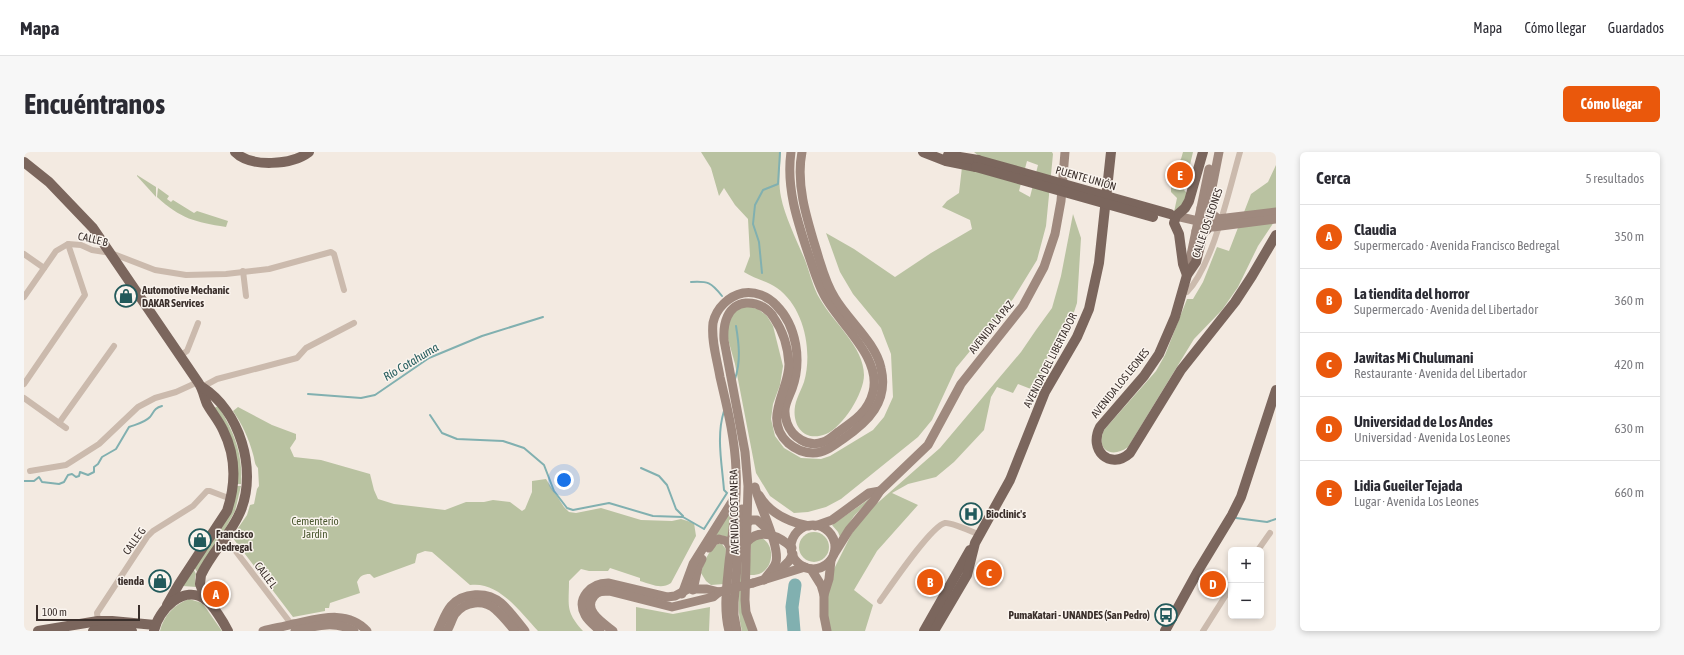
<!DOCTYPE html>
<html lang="es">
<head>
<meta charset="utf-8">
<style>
  body { margin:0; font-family:"Asap Condensed",sans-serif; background:#f7f7f7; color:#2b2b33 }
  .controls { position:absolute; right:12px; bottom:12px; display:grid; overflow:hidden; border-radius:6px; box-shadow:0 2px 6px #0003 }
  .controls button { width:36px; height:36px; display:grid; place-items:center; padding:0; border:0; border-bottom:1px solid #e1e1e2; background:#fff; color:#2b2b33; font:20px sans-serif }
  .scale { position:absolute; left:12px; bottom:10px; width:104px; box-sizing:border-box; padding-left:4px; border:2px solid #3a2f2b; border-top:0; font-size:11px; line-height:14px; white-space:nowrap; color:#3a2f2b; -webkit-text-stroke:3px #faf4ee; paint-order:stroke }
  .you { position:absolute; left:540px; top:328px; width:14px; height:14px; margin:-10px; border:3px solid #fff; border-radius:50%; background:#1a73e8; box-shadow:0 0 0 6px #1a73e833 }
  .badge { display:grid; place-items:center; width:26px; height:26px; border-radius:50%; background:#ea580c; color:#fff; font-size:13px; font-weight:700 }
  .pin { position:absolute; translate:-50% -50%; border:2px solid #fff; box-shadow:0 1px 4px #0006 }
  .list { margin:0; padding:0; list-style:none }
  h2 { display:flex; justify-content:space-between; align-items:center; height:52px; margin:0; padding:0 16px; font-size:17px }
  h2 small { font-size:13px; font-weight:400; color:#7c7c81 }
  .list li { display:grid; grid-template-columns:26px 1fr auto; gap:12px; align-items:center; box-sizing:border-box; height:64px; padding:0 16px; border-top:1px solid #e1e1e2 }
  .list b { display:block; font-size:15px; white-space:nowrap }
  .list p { margin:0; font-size:13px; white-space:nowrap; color:#7c7c81 }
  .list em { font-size:13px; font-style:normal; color:#7c7c81 }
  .map { position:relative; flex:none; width:1252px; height:479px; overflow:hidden; border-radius:6px }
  header { display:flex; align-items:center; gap:24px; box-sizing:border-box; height:56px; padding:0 20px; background:#fff; border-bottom:1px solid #e1e1e2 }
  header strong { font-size:19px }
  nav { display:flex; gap:22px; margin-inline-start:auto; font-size:14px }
  .intro { display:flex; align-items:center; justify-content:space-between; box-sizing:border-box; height:96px; padding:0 24px }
  h1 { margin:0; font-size:28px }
  .button { padding:10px 18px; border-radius:6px; background:#ea580c; color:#fff; font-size:14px; font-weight:700 }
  main { display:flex; gap:24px; padding:0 24px }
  aside { flex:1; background:#fff; border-radius:6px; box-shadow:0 2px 6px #0003 }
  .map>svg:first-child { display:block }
  .green { fill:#b9c2a1; fill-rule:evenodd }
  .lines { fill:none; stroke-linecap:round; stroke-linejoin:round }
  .stream { stroke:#81b0b0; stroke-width:2 }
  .river { stroke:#81b0b0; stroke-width:13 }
  .street { stroke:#cbbaad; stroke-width:6 }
  .secondary { stroke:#9f897e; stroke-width:9 }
  .primary { stroke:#7b665d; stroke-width:10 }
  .secondary-bridge { stroke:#9f897e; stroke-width:9 }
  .primary-bridge { stroke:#7b665d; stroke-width:10 }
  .labels { text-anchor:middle; stroke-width:3; stroke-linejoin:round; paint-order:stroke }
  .street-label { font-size:11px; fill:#3a2f2b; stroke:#faf4ee }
  .poi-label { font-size:11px; font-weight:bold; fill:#3a2f2b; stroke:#faf4ee; text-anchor:start }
  .park-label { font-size:11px; fill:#4b5830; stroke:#faf4ee }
  .water-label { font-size:12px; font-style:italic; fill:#225a5b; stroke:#faf4ee }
</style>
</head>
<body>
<header>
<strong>Mapa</strong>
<nav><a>Mapa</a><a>Cómo llegar</a><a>Guardados</a></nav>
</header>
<div class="intro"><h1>Encuéntranos</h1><a class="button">Cómo llegar</a></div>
<main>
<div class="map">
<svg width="1252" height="479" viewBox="0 0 1252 479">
  <rect width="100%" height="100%" fill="#f3eae1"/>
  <g class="green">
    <path d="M677 0H757C756 15 754 31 757 45 761 65 773 89 781 108 786 121 789 136 796 147 809 170 840 195 840 223 840 241 819 275 802 282 777 292 765 268 773 247 775 241 778 236 780 230 789 199 780 155 753 136 743 129 731 127 720 120L726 104 724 67 711 53 700 36 695 44 687 16Z"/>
    <path d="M950 0H1028L1029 2 1022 74 1013 108 989 147 932 216 908 268 894 285 817 347 802 355 784 360 770 361 746 344 732 321 711 212 704 187V175L707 166 712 156 722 154 734 157 743 164 749 174 759 214 756 233 749 252 747 267 751 284 760 296 777 306 797 307 806 304 849 278 860 265 869 245 867 202 857 176 829 142 816 120 802 81 830 97 871 125 907 101 948 77 946 68 918 55 923 49 935 41 938 15 955 4ZM1003 9 1014 13 1006 45 995 39Z"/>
    <path d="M1159 0H1169L1160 38 1164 42 1162 52 1150 60 1153 46 1147 40V34L1150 29 1147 27 1146 20 1157 7Z"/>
    <path d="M1252 13V67L1234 94 1214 135 1198 158 1170 187 1104 295C1088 307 1071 298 1080 278L1132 219 1141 203 1163 147H1169L1179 130 1193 95 1205 99 1227 42 1244 30Z"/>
    <path d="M113 23 132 35V45L113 24Z"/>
    <path d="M134 36 145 44 143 47 147 50 149 48 170 61 173 59 204 69 202 75C171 70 157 67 133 45Z"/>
    <path d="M1049 62 1057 86 1053 151 1049 163 1027 195 1012 239 994 232 989 241 973 235 967 245 960 278 930 310 912 325 884 332 868 341 894 353 853 399 830 438 849 453 841 479H806L804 465V442L810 417 831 375 849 355 916 296 997 200 1012 178 1028 156 1037 124Z"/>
    <path d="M194 254C210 279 219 302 217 332H212L190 256Z"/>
    <path d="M214 255 248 273 272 282V287L266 296 270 305 297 308 346 322 350 338 354 347 370 352 421 358 442 350H460L469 348 486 350 498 359 501 357 508 340V329L522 327 540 355 545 360 552 361 577 356 617 368 648 369 657 367 670 371 672 384 647 431C637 438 627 432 616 429V426L586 416 584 419H565L557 417 545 429C545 454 541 459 559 479H514C496 460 475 429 446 433L408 400 401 399 393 402 391 411 350 426 346 422C339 422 336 424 333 430L336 441 306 451 305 456H301V459L269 465 208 385 223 363 226 353 230 352 233 337 235 334 234 316C230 312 231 308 229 302 225 287 218 272 209 259Z"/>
    <path d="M212 334H217L211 359 199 381 195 379Z"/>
    <path d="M848 345 830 364 816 385 814 380 808 373Z"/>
    <path d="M707 354 704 385 695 383 689 385Z"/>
    <path d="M194 380 198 383 173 420 170 415Z"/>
    <circle cx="790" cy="395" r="15"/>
    <path d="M736 385C751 391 751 416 735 422 732 423 728 423 725 423L727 392 728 389Z"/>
    <path d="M697 391 702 397 700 432 687 433 682 429 677 421C679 411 686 394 697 391Z"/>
    <path d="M720 397 725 479H718C711 452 716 423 720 397Z"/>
    <path d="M169 416 172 422 171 426 172 435 159 434Z"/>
    <path d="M165 447 175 450 179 452 198 479H136C139 464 151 452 165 447Z"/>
    <path d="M612 455 649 462 686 455 685 479H612Z"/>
  </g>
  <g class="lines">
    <g class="stream">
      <path d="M738 121 735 90 729 72 731 53 739 38 754 32 756 0"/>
      <path d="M667 130C684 129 687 130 698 144"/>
      <path d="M711 227C717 209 715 192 712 174"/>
      <path d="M284 242 337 246 351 243 405 206 458 184 519 165"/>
      <path d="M406 263 418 281 433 287 479 289 500 296 520 313 530 339 543 356 549 358 585 351 629 364 659 365 680 377 703 341 700 338C698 312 692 284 700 259"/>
      <path d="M617 316 635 324 643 333 652 357 659 364"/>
      <path d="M0 329H10L15 325 18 330 35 332 40 330 44 323 48 322 52 325 55 324 56 320 64 323 70 320V315L74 312 78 305 92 297 105 275C113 272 120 271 126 265 130 260 130 256 138 254"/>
      <path d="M1212 366 1243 370 1252 367"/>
    </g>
    <path class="river" d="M770 479 768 455 771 433"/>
    <g class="street">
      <path d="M0 102 20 116"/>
      <path d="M219 119 222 144"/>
      <path d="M1159 140H1163C1189 113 1205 38 1216 0"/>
      <path d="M0 145 32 99 44 92 57 93 68 98 87 101 131 118 162 123 202 122 245 117 307 100 310 102 320 138"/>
      <path d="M157 203 163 199 174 171"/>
      <path d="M0 232 61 143 44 92"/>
      <path d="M178 235 193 227 273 206 282 196 330 171"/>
      <path d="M0 246 42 276"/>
      <path d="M35 271 90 194"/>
      <path d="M6 319 42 313 75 292 114 255 131 246 152 240 174 230"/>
      <path d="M200 386 204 389 268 473"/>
      <path d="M1234 398 1246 381"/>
      <path d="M856 449C866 435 907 374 921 371 927 370 949 380 956 383"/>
      <path d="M74 469 73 461 123 385 129 379 169 354 183 339H186L207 347"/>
      <path d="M1179 479 1207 435"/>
    </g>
    <g class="secondary">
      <path d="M1177 56 1185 17"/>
      <path d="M1152 64 1174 69 1194 67"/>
      <path d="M1194 67 1186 60 1184 56 1195 0"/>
      <path d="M1163 122 1172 79"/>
      <path d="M731 335C735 353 756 394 752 410 750 417 744 422 740 428"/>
      <path d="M735 343C746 362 764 370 785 374"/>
      <path d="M720 373 727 368H733L743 377"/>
      <circle cx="789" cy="395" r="22"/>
      <path d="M791 374 808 368 845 341 856 339"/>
      <path d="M723 390C736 375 756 384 768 396"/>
      <path d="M685 396 690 389 695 387 703 389 706 395"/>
      <path d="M810 402 825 378 850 348 856 339 904 293 937 232 999 154 1020 115 1031 82 1037 49 1041 0"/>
      <path d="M787 417 797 433 800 443"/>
      <path d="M752 422 765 409 769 402"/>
      <path d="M729 431 781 415"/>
      <path d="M669 438 674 415 678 407"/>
      <path d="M658 442 669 412 711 345"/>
      <path d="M239 479C249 476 259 475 269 472 294 467 323 457 343 479"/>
      <path d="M271 479C291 474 311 468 330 479"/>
      <path d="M414 479C418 471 421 461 427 454 439 440 463 439 477 451 486 459 494 470 501 479"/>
      <path d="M423 479C426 474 428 467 431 462 441 449 460 447 472 458 479 464 485 472 491 479"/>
      <path d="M576 479C571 474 564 469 561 463 552 446 567 431 584 431L643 445 651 444 664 437H683L695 440"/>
      <path d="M589 479C579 471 558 458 570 444 574 439 579 439 585 439L648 455 689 445 695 440"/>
      <path d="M705 479C700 460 702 440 704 421 707 386 714 352 712 318 711 286 703 255 696 225 693 207 687 189 689 171 692 156 705 144 719 141 731 139 744 144 752 153 773 174 778 209 768 237 763 250 758 256 763 271 768 285 784 296 799 290 805 288 810 283 814 280 830 269 844 260 849 240 858 205 815 172 800 143 793 130 789 115 784 101 773 68 762 35 767 0"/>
      <path d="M713 479 710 463V450L718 357"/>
      <path d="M729 479 722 460 721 448 724 334 721 300 700 188C699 172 703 153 722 151 734 150 745 157 750 166 759 179 764 196 765 212 765 239 738 267 764 291 771 297 780 301 789 301 801 301 809 294 819 287 844 270 865 250 857 216 852 191 824 168 811 146 803 134 799 120 795 107 785 73 771 35 778 0"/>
      <path d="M803 479 800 464V443L805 427 807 408"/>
    </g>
    <g class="primary">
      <path d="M211 0C227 16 268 13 285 0"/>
      <path d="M899 0 922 9 952 15"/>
      <path d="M924 3 954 8"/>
      <path d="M0 10 25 30 69 76 174 230C179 237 180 245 183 252 188 261 195 269 199 278 212 304 212 332 203 359L155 432 143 453"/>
      <path d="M1184 76 1179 81 1172 110 1163 123 1151 165 1135 202 1120 224 1076 275C1064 298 1086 319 1106 301L1157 218 1211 150 1228 124 1252 83"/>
      <path d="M1163 123 1159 112 1155 82 1150 71 1152 64 1161 56 1165 49 1179 0"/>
      <path d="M178 235C216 259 233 317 217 358 208 381 188 400 177 423L176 432 182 448"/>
      <path d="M14 479 74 469H88L131 473"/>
      <path d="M69 479 82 477 108 479"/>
      <path d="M130 479C134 458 160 431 182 448 189 453 200 471 204 479"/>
      <path d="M900 479 946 398"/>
      <path d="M910 479 943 423 951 391 986 328 1021 240 1053 185 1065 157 1075 111 1087 0"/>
      <path d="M1141 479 1174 419 1208 363 1217 345 1252 238"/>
    </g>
    <g class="secondary-bridge">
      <path d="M1194 67 1252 60"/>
      <path d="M1189 75 1252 67"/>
      <path d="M1172 79 1177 56"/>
      <path d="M695 440 729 431"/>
    </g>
    <g class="primary-bridge">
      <path d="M954 8 1146 62"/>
      <path d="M952 15 1129 65"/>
    </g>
  </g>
  <defs>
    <g id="shop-ring" transform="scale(1.15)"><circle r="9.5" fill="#faf4ee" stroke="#225a5b" stroke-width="1.5"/><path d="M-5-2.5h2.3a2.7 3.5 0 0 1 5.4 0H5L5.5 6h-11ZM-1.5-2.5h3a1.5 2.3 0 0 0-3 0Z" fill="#225a5b"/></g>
    <g id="hospital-ring" transform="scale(1.15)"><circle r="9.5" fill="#faf4ee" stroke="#225a5b" stroke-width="1.5"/><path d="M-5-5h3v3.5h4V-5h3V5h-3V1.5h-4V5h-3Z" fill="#225a5b"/></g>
    <g id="bus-ring" transform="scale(1.15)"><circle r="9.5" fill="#faf4ee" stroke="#225a5b" stroke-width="1.5"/><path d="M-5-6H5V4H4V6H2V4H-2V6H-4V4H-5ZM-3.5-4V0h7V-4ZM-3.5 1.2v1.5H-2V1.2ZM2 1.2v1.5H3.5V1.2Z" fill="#225a5b"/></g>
  </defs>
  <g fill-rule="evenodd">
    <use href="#shop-ring" x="102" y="144"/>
    <use href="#hospital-ring" x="947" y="362"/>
    <use href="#shop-ring" x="176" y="388"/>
    <use href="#shop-ring" x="136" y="429"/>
    <use href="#bus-ring" x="1142" y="463"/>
  </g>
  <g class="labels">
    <g class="street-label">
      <text transform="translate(1062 26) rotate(16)" y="4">PUENTE UNIÓN</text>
      <text transform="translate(1183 71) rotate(-71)" y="4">CALLE LOS LEONES</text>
      <text transform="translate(69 87) rotate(13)" y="4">CALLE B</text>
      <text transform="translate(967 175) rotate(-51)" y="4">AVENIDA LA PAZ</text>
      <text transform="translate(1026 208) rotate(-63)" y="4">AVENIDA DEL LIBERTADOR</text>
      <text transform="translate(1096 231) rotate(-51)" y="4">AVENIDA LOS LEONES</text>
      <text transform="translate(710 360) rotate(-91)" y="4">AVENIDA COSTANERA</text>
      <text transform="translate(110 389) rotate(-54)" y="4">CALLE G</text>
      <text transform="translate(242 423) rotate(53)" y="4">CALLE L</text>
    </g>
    <g class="poi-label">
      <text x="118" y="142">Automotive Mechanic<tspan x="118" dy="13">DAKAR Services</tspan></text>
      <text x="962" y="366">Bioclinic's</text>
      <text x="192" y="386">Francisco<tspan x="192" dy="13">bedregal</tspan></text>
      <text x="120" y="433" text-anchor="end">tienda</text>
      <text x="1126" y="467" text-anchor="end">PumaKatari - UNANDES (San Pedro)</text>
    </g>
    <g class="park-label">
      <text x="291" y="373">Cementerio<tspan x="291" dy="13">Jardín</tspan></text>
    </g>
    <g class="water-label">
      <text transform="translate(387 210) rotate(-31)" y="4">Río Cotahuma</text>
    </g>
  </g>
</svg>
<div class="controls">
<button>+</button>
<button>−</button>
</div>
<div class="scale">100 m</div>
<div class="you"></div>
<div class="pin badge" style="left:192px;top:442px">A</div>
<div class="pin badge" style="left:906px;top:430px">B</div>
<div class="pin badge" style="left:965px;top:421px">C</div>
<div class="pin badge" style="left:1189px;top:432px">D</div>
<div class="pin badge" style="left:1156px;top:23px">E</div>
</div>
<aside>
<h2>Cerca<small>5 resultados</small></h2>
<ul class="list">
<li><span class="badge">A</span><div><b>Claudia</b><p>Supermercado · Avenida Francisco Bedregal</p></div><em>350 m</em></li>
<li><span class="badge">B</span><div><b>La tiendita del horror</b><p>Supermercado · Avenida del Libertador</p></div><em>360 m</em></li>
<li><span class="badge">C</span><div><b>Jawitas Mi Chulumani</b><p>Restaurante · Avenida del Libertador</p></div><em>420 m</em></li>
<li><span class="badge">D</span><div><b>Universidad de Los Andes</b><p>Universidad · Avenida Los Leones</p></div><em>630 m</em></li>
<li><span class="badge">E</span><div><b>Lidia Gueiler Tejada</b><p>Lugar · Avenida Los Leones</p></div><em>660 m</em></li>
</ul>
</aside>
</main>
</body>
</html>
